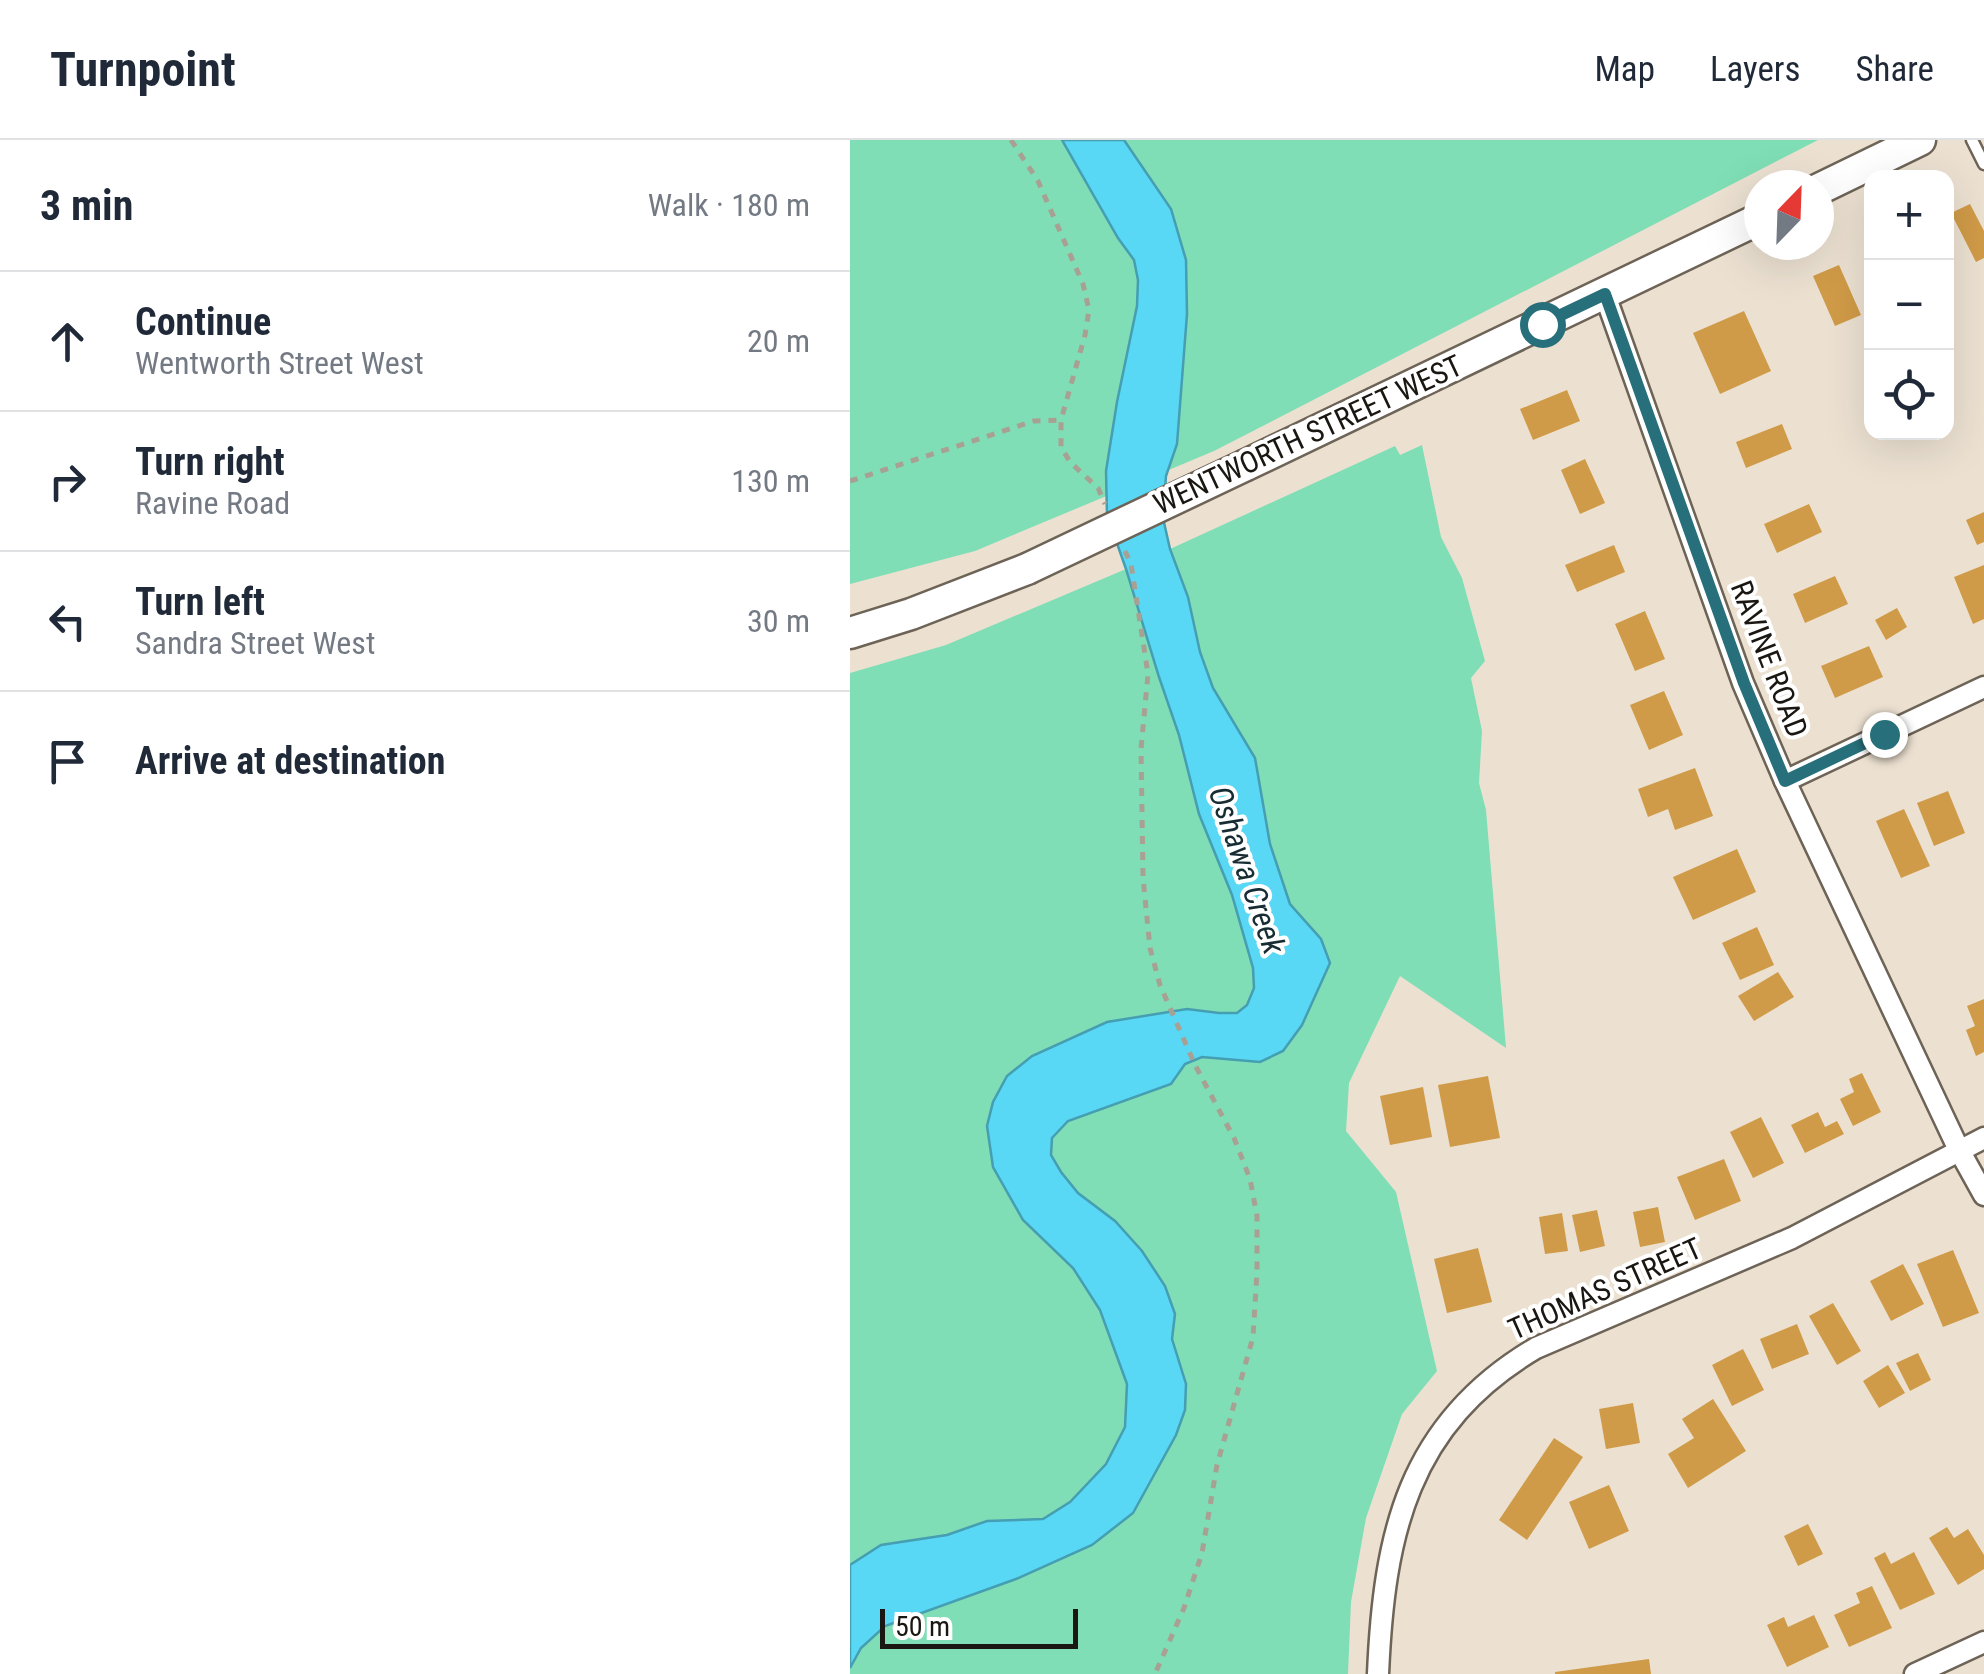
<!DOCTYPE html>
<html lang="en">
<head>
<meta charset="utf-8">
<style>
  body { margin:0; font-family:"Roboto Condensed",sans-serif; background:#f6f6f7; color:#1f2937 }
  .controls { position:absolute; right:30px; top:30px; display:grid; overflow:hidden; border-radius:20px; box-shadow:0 10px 40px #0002 }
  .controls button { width:90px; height:90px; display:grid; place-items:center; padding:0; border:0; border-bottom:2px solid #e0e1e3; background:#fff; color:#1f2937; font:50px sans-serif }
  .compass { position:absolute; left:894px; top:30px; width:90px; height:90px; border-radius:50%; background:#fff; box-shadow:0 10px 40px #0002; rotate:23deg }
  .scale { position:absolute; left:30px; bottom:25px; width:198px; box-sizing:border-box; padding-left:10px; border:5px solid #1a1611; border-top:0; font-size:28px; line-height:35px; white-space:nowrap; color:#1a1611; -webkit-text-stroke:8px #fff; paint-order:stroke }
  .stop { position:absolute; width:30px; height:30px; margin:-22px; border:8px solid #276f7a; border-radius:50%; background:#fff }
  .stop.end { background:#276f7a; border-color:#fff; box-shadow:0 2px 10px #0008 }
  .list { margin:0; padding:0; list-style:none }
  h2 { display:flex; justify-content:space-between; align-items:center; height:130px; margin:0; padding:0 40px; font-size:42px }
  h2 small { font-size:32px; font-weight:400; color:#747a83 }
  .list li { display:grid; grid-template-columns:65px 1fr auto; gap:30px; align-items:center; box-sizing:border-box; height:140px; padding:0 40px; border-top:2px solid #e0e1e3 }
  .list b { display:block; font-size:38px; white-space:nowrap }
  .list p { margin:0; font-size:32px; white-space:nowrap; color:#747a83 }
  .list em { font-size:32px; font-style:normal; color:#747a83 }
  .icon { flex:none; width:55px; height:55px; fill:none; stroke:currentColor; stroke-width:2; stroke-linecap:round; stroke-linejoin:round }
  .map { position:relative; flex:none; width:1134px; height:1534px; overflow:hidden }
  header { display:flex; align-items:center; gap:60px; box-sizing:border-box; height:140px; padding:0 50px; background:#fff; border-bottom:2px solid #e0e1e3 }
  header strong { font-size:48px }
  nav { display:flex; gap:55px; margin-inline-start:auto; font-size:35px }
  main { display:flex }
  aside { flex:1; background:#fff }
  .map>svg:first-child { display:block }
  .green { fill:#7fdeb6 }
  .water { fill:#58d8f5; stroke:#459eb1; stroke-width:2.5 }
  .building { fill:#d09b48 }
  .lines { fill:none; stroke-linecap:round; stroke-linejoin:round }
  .service-casing { stroke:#6d6356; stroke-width:15 }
  .minor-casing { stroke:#6d6356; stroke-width:25 }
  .secondary-casing { stroke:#6d6356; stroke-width:35 }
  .path { stroke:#a9a094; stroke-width:5; stroke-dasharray:8 8; stroke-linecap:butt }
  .service { stroke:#fff; stroke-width:10 }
  .minor { stroke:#fff; stroke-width:20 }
  .secondary { stroke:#fff; stroke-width:30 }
  .secondary-bridge-casing { stroke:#6d6356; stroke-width:35; stroke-linecap:butt }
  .secondary-bridge { stroke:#fff; stroke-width:30 }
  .route { stroke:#276f7a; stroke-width:12 }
  .labels { text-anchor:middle; stroke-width:8; stroke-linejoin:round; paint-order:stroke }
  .street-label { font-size:30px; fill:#1a1611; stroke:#fff }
  .water-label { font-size:32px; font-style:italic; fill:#172d33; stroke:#fff }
</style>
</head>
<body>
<header>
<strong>Turnpoint</strong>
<nav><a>Map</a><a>Layers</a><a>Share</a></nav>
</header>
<main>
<aside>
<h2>3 min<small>Walk · 180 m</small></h2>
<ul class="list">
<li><svg class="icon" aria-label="ahead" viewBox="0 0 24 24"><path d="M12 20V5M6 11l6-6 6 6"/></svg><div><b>Continue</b><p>Wentworth Street West</p></div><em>20 m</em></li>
<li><svg class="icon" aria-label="right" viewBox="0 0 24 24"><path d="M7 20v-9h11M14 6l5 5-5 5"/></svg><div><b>Turn right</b><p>Ravine Road</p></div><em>130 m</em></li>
<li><svg class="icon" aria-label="left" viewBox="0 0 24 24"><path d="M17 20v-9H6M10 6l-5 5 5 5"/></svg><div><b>Turn left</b><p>Sandra Street West</p></div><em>30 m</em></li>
<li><svg class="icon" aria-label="arrive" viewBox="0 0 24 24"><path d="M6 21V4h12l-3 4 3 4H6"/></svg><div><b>Arrive at destination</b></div></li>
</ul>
</aside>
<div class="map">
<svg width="1134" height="1534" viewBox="0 0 1134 1534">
  <rect width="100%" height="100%" fill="#ece1d1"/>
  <g class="green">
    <path d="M0 0H968L364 311 125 411 0 444Z"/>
    <path d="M572 305 591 397 612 438 635 521 621 538 632 591 629 643 636 670 656 908 550 836 499 943 496 991 546 1052 587 1231 552 1274 516 1378 501 1462 498 1534H0V533L96 505 276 429 279 440 323 419 320 409 545 306 550 315Z"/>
  </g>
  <path class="water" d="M212 0H274L321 69 336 120 337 174 327 304 316 336 313 378 320 409 338 457 350 512 363 548 405 618 420 704 440 764 471 799 480 823 452 885 433 911 410 922 352 917 335 924 321 944 218 981 202 998 201 1015 211 1032 228 1053 265 1081 292 1111 315 1146 325 1174 322 1199 336 1244 335 1270 326 1295 283 1373 242 1405 166 1439 35 1486 11 1508 0 1528V1425L31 1405 97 1395 137 1381 193 1379 220 1362 256 1324 275 1287 277 1244 250 1170 223 1128 173 1080 143 1027 137 986 143 962 157 936 182 916 257 882 337 869 369 873H387L397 865 404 848 403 828 382 755 349 674 329 595 309 537 276 429 257 375 256 331 267 262 287 166 288 140 284 120 268 98Z"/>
  <g class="building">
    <path d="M1120 64 1134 91V118L1126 122 1101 73Z"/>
    <path d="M989 125 1011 175 985 186 963 136Z"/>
    <path d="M894 171 921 231 870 254 843 193Z"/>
    <path d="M717 250 730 281 683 300 670 269Z"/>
    <path d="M932 284 942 309 896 328 886 302Z"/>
    <path d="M735 319 755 363 730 374 711 330Z"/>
    <path d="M959 364 972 392 927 413 914 384Z"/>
    <path d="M1134 372V402L1127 405 1116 380Z"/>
    <path d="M764 405 775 432 727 452 715 425Z"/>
    <path d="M1134 425V479L1123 484 1104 437Z"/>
    <path d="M985 436 998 464 955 483 943 454Z"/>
    <path d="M1047 468 1057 487 1036 500 1025 480Z"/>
    <path d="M795 471 815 519 785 531 765 484Z"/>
    <path d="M1019 506 1033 537 985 558 971 526Z"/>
    <path d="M814 551 833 595 799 610 780 565Z"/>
    <path d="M845 628 863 676 825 690 818 669 798 677 788 649Z"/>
    <path d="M1098 651 1115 693 1084 706 1067 663Z"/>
    <path d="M1054 669 1080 726 1051 738 1026 681Z"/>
    <path d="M887 709 906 752 843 780 823 737Z"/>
    <path d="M907 787 924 825 890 840 872 803Z"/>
    <path d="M928 832 944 857 904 881 888 856Z"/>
    <path d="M1134 859V912L1126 916 1116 890 1125 886 1117 866Z"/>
    <path d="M1012 933 1031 972 1003 986 990 959 1004 952 999 939Z"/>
    <path d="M638 936 650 998 600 1007 588 945Z"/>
    <path d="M573 947 582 997 540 1005 530 956Z"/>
    <path d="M968 972 975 987 987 981 994 994 955 1013 941 985Z"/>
    <path d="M911 977 934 1023 903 1038 880 992Z"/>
    <path d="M874 1019 891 1061 845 1080 827 1037Z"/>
    <path d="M808 1067 815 1102 790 1107 783 1072Z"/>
    <path d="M747 1070 755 1106 730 1112 722 1075Z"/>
    <path d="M712 1073 718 1111 695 1114 689 1077Z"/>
    <path d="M628 1108 642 1162 597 1173 584 1119Z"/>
    <path d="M1103 1110 1129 1173 1093 1187 1067 1124Z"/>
    <path d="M1053 1124 1074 1164 1041 1181 1020 1141Z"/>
    <path d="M983 1163 1011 1211 987 1225 959 1176Z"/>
    <path d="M947 1184 959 1214 922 1229 910 1199Z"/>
    <path d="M893 1209 914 1250 882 1266 862 1225Z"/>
    <path d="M1068 1213 1081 1240 1060 1251 1046 1223Z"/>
    <path d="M1038 1225 1055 1253 1029 1268 1013 1241Z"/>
    <path d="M863 1259 896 1311 838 1348 818 1314 844 1298 832 1279Z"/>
    <path d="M783 1263 790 1303 756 1309 749 1269Z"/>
    <path d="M704 1298 733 1317 677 1400 649 1380Z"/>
    <path d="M759 1345 779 1391 739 1409 719 1362Z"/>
    <path d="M958 1384 973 1414 948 1426 934 1396Z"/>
    <path d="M1097 1387 1104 1398 1118 1389 1134 1415V1429L1108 1445 1079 1398Z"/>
    <path d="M1035 1412 1041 1424 1064 1412 1085 1454 1050 1470 1024 1418Z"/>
    <path d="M1022 1446 1042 1488 999 1507 984 1475 1010 1463 1006 1453Z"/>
    <path d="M964 1475 979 1507 937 1527 917 1485 934 1477 938 1487Z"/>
    <path d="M799 1519 801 1534H705V1532Z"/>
  </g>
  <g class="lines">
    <g class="service-casing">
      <path id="service" d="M1122 0 1134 24"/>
    </g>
    <g class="minor-casing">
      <g id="minor">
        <path d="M755 155 893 543 935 641 1109 1010 1134 1055"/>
        <path d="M935 641 1134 547"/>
        <path d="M528 1534C534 1395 557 1284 686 1208L942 1098 1134 998"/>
        <path d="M1065 1534 1134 1502"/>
      </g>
    </g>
    <g class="secondary-casing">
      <g id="secondary">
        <path d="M969 49 1070 0"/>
        <path d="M396 325 909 79"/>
        <path d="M0 493 61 474 177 429"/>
      </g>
    </g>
    <g class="path">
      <path d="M161 0 188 41 233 144 239 170 235 195 211 280V307L220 322 248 348 255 364"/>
      <path d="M0 341 184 281 211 280"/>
      <path d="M275 411 281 424 298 534 291 609 293 738 300 808 310 845 345 925 384 998 400 1039 407 1076V1132L403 1197 367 1325 352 1413 334 1468 305 1534"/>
    </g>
    <use href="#service" class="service"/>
    <use href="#minor" class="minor"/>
    <use href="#secondary" class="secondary"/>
    <g class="secondary-bridge-casing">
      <path id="secondary-bridge" d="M177 429 396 325"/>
    </g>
    <use href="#secondary-bridge" class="secondary-bridge"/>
  </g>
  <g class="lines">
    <path class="route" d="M692 184 755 154 894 543 935 641 1034 594"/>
  </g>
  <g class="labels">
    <g class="street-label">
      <text transform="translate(458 295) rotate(-25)" y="10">WENTWORTH STREET WEST</text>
      <text transform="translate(919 519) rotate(69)" y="10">RAVINE ROAD</text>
      <text transform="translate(755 1149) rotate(-24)" y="10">THOMAS STREET</text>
    </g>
    <g class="water-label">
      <text transform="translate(397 730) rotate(71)" y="11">Oshawa Creek</text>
    </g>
  </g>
</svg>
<div class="controls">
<button>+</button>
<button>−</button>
<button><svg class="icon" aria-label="locate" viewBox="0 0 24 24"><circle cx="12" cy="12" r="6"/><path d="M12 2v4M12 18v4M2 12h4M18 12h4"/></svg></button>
</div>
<svg class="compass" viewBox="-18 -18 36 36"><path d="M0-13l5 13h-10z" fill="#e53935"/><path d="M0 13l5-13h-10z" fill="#747a83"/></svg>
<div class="scale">50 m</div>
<div class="stop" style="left:692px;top:184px"></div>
<div class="stop end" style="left:1034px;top:594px"></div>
</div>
</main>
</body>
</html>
